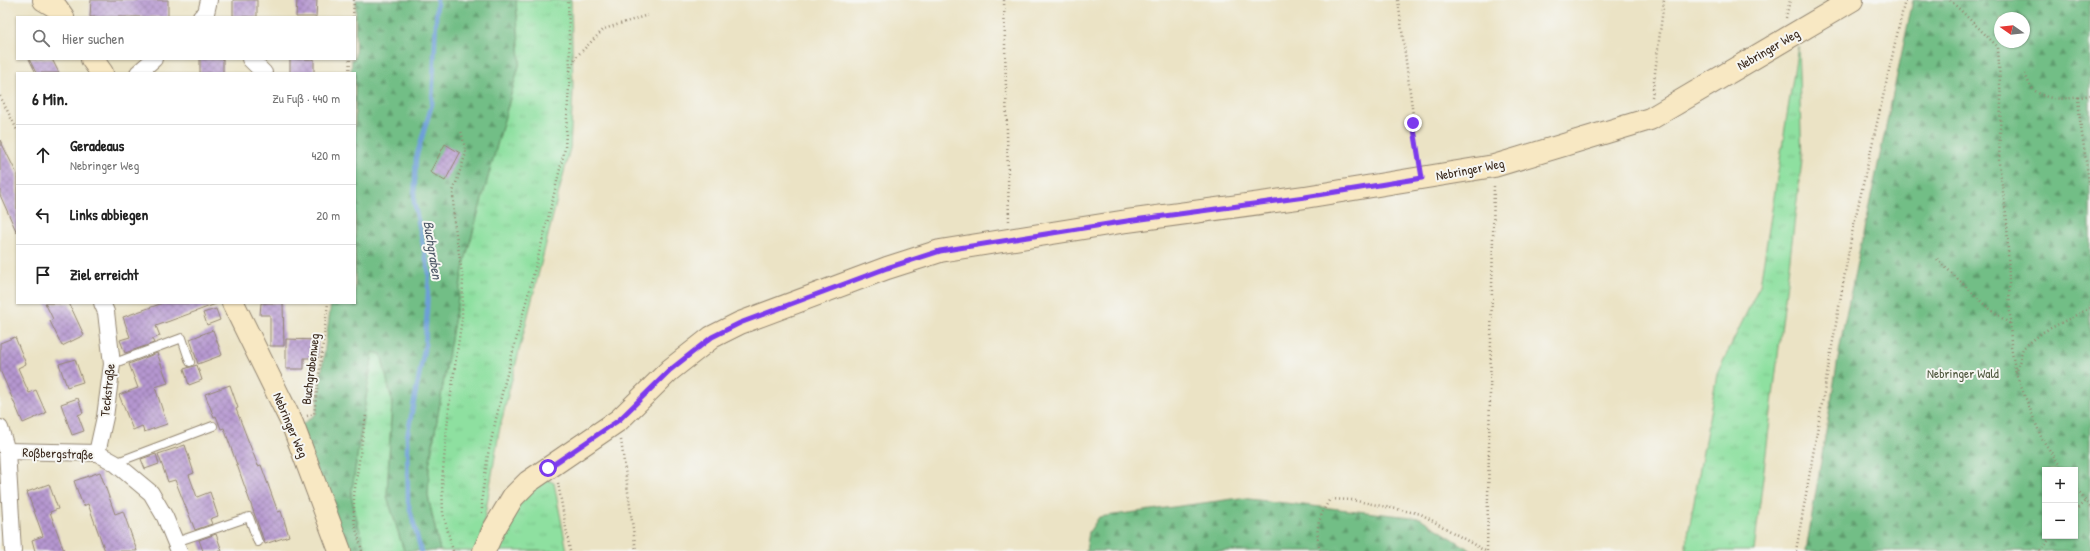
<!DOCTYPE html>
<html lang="de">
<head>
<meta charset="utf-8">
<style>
  body { margin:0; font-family:"Patrick Hand",sans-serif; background:#f2f2f2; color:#222 }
  .controls { position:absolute; right:12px; bottom:12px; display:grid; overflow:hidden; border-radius:0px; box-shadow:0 1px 3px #0004 }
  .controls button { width:36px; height:36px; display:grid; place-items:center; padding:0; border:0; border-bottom:1px solid #e0e0e0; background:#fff; color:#222; font:20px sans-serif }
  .compass { position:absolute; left:1994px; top:12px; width:36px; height:36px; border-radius:50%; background:#fff; box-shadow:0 1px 3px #0004; rotate:284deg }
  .stop { position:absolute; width:12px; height:12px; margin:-9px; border:3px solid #7c3aed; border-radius:50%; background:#fff }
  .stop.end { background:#7c3aed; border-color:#fff; box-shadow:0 1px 4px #0008 }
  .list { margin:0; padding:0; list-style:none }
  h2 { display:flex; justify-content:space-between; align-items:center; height:52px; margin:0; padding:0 16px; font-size:17px }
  h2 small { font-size:13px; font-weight:400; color:#767676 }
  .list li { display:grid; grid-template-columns:26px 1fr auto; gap:12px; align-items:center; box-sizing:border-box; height:60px; padding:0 16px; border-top:1px solid #e0e0e0 }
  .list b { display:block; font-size:15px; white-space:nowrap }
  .list p { margin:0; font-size:13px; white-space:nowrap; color:#767676 }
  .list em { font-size:13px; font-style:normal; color:#767676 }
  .icon { flex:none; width:22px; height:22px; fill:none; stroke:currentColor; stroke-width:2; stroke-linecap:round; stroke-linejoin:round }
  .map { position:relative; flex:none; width:2090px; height:551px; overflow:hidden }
  .search { position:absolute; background:#fff; box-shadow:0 1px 3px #0004; left:16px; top:16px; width:340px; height:44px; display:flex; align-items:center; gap:10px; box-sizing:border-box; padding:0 14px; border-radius:0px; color:#767676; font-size:15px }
  .panel { position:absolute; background:#fff; box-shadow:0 1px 3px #0004; left:16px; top:72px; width:340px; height:232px; border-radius:0px }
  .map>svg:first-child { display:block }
  .grass { fill:url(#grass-tufts); stroke:#64855f }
  .forest { fill:url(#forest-firs); stroke:#567452; fill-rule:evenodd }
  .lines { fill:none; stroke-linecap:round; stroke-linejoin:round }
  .stream { stroke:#6d9fd8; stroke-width:4.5 }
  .building { fill:url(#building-cross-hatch) }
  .lane-casing { stroke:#938672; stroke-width:10 }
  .street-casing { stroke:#938672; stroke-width:18 }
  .secondary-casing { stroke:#938672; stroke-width:24 }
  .path { stroke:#938672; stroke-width:2.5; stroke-dasharray:1 3; stroke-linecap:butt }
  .lane { stroke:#fff; stroke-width:8 }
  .street { stroke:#fff; stroke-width:16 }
  .secondary { stroke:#f8e8c3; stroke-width:22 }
  .route { stroke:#7c3aed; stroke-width:5 }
  .labels { text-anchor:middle; stroke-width:4; stroke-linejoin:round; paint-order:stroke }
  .street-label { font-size:13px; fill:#3b2a1e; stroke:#f6f6f2 }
  .park-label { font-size:13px; fill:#50583e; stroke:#f6f6f2 }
  .water-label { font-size:14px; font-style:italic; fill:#4f5968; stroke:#f6f6f2 }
</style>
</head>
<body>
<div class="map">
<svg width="2090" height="551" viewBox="0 0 2090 551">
  <defs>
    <pattern id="grass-tufts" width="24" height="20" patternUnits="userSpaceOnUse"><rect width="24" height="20" fill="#8ee0a0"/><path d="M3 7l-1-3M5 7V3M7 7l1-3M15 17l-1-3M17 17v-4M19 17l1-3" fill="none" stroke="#7bc089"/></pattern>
    <pattern id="forest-firs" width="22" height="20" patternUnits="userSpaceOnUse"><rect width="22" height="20" fill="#72be86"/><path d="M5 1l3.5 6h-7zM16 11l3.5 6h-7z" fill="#5f9b6d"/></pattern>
    <pattern id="building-cross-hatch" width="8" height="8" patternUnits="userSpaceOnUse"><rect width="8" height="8" fill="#b596d0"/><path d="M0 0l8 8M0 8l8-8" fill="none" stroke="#947ba8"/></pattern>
  </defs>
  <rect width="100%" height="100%" fill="#f6f6f2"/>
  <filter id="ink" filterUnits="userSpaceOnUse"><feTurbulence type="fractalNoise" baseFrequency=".025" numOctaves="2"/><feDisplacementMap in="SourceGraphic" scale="8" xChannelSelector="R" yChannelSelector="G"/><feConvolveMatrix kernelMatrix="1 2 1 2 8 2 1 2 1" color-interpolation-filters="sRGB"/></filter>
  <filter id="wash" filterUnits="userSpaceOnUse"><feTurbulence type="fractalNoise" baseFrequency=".012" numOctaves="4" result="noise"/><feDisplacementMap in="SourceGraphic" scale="16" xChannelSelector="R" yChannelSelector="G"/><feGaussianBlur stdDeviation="0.9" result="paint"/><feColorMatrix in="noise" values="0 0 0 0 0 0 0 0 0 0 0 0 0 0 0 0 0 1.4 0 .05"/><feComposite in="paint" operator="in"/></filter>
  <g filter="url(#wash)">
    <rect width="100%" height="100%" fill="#ebe3c5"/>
    <g class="grass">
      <path d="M516 0H571L573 90 570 148 500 427 479 551H440L428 496 429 466 464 264 520 62Z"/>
      <path d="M1798 46 1802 160 1754 551H1685L1717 374 1760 285Z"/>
      <path d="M373 352 381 354 392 401 387 496 404 551H365L351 496Z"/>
      <path d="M544 478 554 483 567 551H492L502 524Z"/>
    </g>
    <g class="forest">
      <path d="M356 0H516L520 62 464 264 429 466 428 496 440 551H404L387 496 392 401 381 354 373 352 351 496 365 551H347L300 426 316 414 331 303H355V73H351L352 59H355Z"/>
      <path d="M1913 0H2090V551H1806L1843 329ZM2000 18H2024V42H2000ZM2045 470H2075V536H2045Z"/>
      <path d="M1240 498 1420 518 1472 551H1086L1089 532 1099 517Z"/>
    </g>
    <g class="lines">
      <path class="stream" d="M421 551 408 502 407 437 425 345 429 273 414 202 416 158 432 104 437 0"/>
    </g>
    <g id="blocks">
      <g class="building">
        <path d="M91 0H168V17H90Z"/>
        <path d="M233 0H257V17L233 16Z"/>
        <path d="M297 0H317L316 17H296Z"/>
        <path d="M29 59H52L59 73H36Z"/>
        <rect x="200" y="59" width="23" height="14"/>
        <rect x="290" y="59" width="24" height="14"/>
        <path d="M0 140 17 174V233L0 195Z"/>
        <path d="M445 144 460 153 445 181 430 172Z"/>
        <path d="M45 303H69L84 335 62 346 50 321 53 319Z"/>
        <path d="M163 303 216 304 156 326 160 336 152 339 154 343 125 353 120 340 130 337 123 317Z"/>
        <path d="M261 303H283L284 346H270V315H260Z"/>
        <path d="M216 309 220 320 207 325 203 313Z"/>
        <path d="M213 330 222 355 198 364 190 339Z"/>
        <path d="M15 337 26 364 18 368 29 393 36 390 46 413 23 423 0 370V343Z"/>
        <path d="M286 339 318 340V358H304V369H286Z"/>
        <path d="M157 353 168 383 155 387 167 424 144 432 142 426 133 430 119 395 138 388 129 364Z"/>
        <path d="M75 359 83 382 67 387 59 364Z"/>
        <path d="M197 365 202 380 189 385 184 369Z"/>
        <path d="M230 385 238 408 236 409 258 466 261 465 278 512 281 511 289 536 265 544 224 428 221 429 216 416 214 417 205 394Z"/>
        <path d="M78 398 83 413 78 415 84 431 72 435 61 404Z"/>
        <path d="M185 445 194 473 189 475 197 497 210 492 218 516 210 519 212 524 195 530 175 480 168 482 158 454Z"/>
        <path d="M156 454 159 464 145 469 141 459Z"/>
        <path d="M100 472 115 514 123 511 137 551H105L88 504 83 506 74 481Z"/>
        <path d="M49 484 58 509 50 512 64 551H35L32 540 43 536 27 492Z"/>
        <path d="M216 534 222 551H203L199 540Z"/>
      </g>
    </g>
  </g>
  <g filter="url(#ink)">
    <use href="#blocks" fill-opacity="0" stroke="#938672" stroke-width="1"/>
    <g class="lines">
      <g class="lane-casing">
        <g id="lane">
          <path d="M112 364 182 338 190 362"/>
          <path d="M115 463 213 426"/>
          <path d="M176 542 249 517 258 542"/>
        </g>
      </g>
      <g class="street-casing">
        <g id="street">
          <path d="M201 17 206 13 209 0"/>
          <path d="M250 59 264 73"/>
          <path d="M138 73 154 59"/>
          <path d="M0 428 7 451 13 551"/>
          <path d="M7 451 97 453 115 463 151 493 165 517 179 551"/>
          <path d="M97 453 105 417 112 364 106 312 102 303"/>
        </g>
      </g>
      <g class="secondary-casing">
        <g id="secondary">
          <path d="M44 0 56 7 63 17"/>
          <path d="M92 59 102 73"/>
          <path d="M233 303 292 423 340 551"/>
          <path d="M484 551 494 529 513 497 528 482 619 420 670 370 712 337 740 323 887 268 940 251 1127 221 1305 197 1494 166 1650 119 1852 0"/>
        </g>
      </g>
      <g class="path">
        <path d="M1004 0 1009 221"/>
        <path d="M1398 0 1419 161"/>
        <path d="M1950 0 1998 47 2001 102 1999 163 2007 221 2011 347 2016 374"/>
        <path d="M353 17 354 0"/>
        <path d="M1786 18 1790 0"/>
        <path d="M570 71 575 58 604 29 648 15"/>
        <path d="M349 73 350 59"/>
        <path d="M2025 74C2027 78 2029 85 2032 88 2046 103 2072 99 2090 95"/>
        <path d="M0 96 17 130"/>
        <path d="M1652 97 1664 0"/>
        <path d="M2078 97 2080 120 2090 189"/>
        <path d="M1937 259 1986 306 2010 324"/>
        <path d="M307 416 314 414 328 303"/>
        <path d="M621 440 636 551"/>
        <path d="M2063 470 2042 439 2016 374 2023 348 2043 332 2090 308"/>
        <path d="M558 483 570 551"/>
        <path d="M2075 487 2090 507"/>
        <path d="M2075 511 2085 501"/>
        <path d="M482 513V496L488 454 502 393 547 223 565 148 570 72 568 0"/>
        <path d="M362 551 354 521V495L366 414"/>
        <path d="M453 551 443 513 442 481 449 407 462 318 463 279 454 221 453 192 466 153 461 130"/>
        <path d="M1320 551C1314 530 1319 517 1330 499L1352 500 1421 514 1485 551"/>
        <path d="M1487 551 1494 184"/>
        <path d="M1796 551 1852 233 1905 0"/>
        <path d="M2040 551 2052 536"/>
      </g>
      <use href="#lane" class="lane"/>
      <use href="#street" class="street"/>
      <use href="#secondary" class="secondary"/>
    </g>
  </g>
  <g class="lines" filter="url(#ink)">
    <path class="route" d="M548 468 619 420 670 370 712 337 740 323 887 268 940 251 1127 221 1305 197 1422 178 1413 123"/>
  </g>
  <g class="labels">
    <g class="street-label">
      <text transform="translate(1768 49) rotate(-30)" y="5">Nebringer Weg</text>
      <text transform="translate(1470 169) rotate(-11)" y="5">Nebringer Weg</text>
      <text transform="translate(310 369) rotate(-83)" y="5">Buchgrabenweg</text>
      <text transform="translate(107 390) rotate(-84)" y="5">Teckstraße</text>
      <text transform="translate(291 425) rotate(67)" y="5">Nebringer Weg</text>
      <text transform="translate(58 453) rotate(2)" y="5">Roßbergstraße</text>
    </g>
    <g class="park-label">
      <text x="1963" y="378">Nebringer Wald</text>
    </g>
    <g class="water-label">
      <text transform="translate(433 250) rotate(81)" y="5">Buchgraben</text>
    </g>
  </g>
</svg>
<div class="controls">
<button>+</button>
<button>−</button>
</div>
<svg class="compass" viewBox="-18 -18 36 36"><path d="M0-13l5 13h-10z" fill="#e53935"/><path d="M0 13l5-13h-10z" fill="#767676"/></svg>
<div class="stop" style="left:548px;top:468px"></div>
<div class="stop end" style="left:1413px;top:123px"></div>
<div class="search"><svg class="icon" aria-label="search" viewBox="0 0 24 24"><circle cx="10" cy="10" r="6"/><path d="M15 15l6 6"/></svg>Hier suchen</div>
<section class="panel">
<h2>6 Min.<small>Zu Fuß · 440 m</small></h2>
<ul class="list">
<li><svg class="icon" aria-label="ahead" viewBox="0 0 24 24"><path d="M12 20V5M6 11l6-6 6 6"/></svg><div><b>Geradeaus</b><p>Nebringer Weg</p></div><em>420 m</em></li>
<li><svg class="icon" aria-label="left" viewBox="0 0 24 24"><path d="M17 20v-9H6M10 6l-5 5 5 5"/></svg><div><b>Links abbiegen</b></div><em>20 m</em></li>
<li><svg class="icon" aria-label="arrive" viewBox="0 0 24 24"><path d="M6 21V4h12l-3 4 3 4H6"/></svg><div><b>Ziel erreicht</b></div></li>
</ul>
</section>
</div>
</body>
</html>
